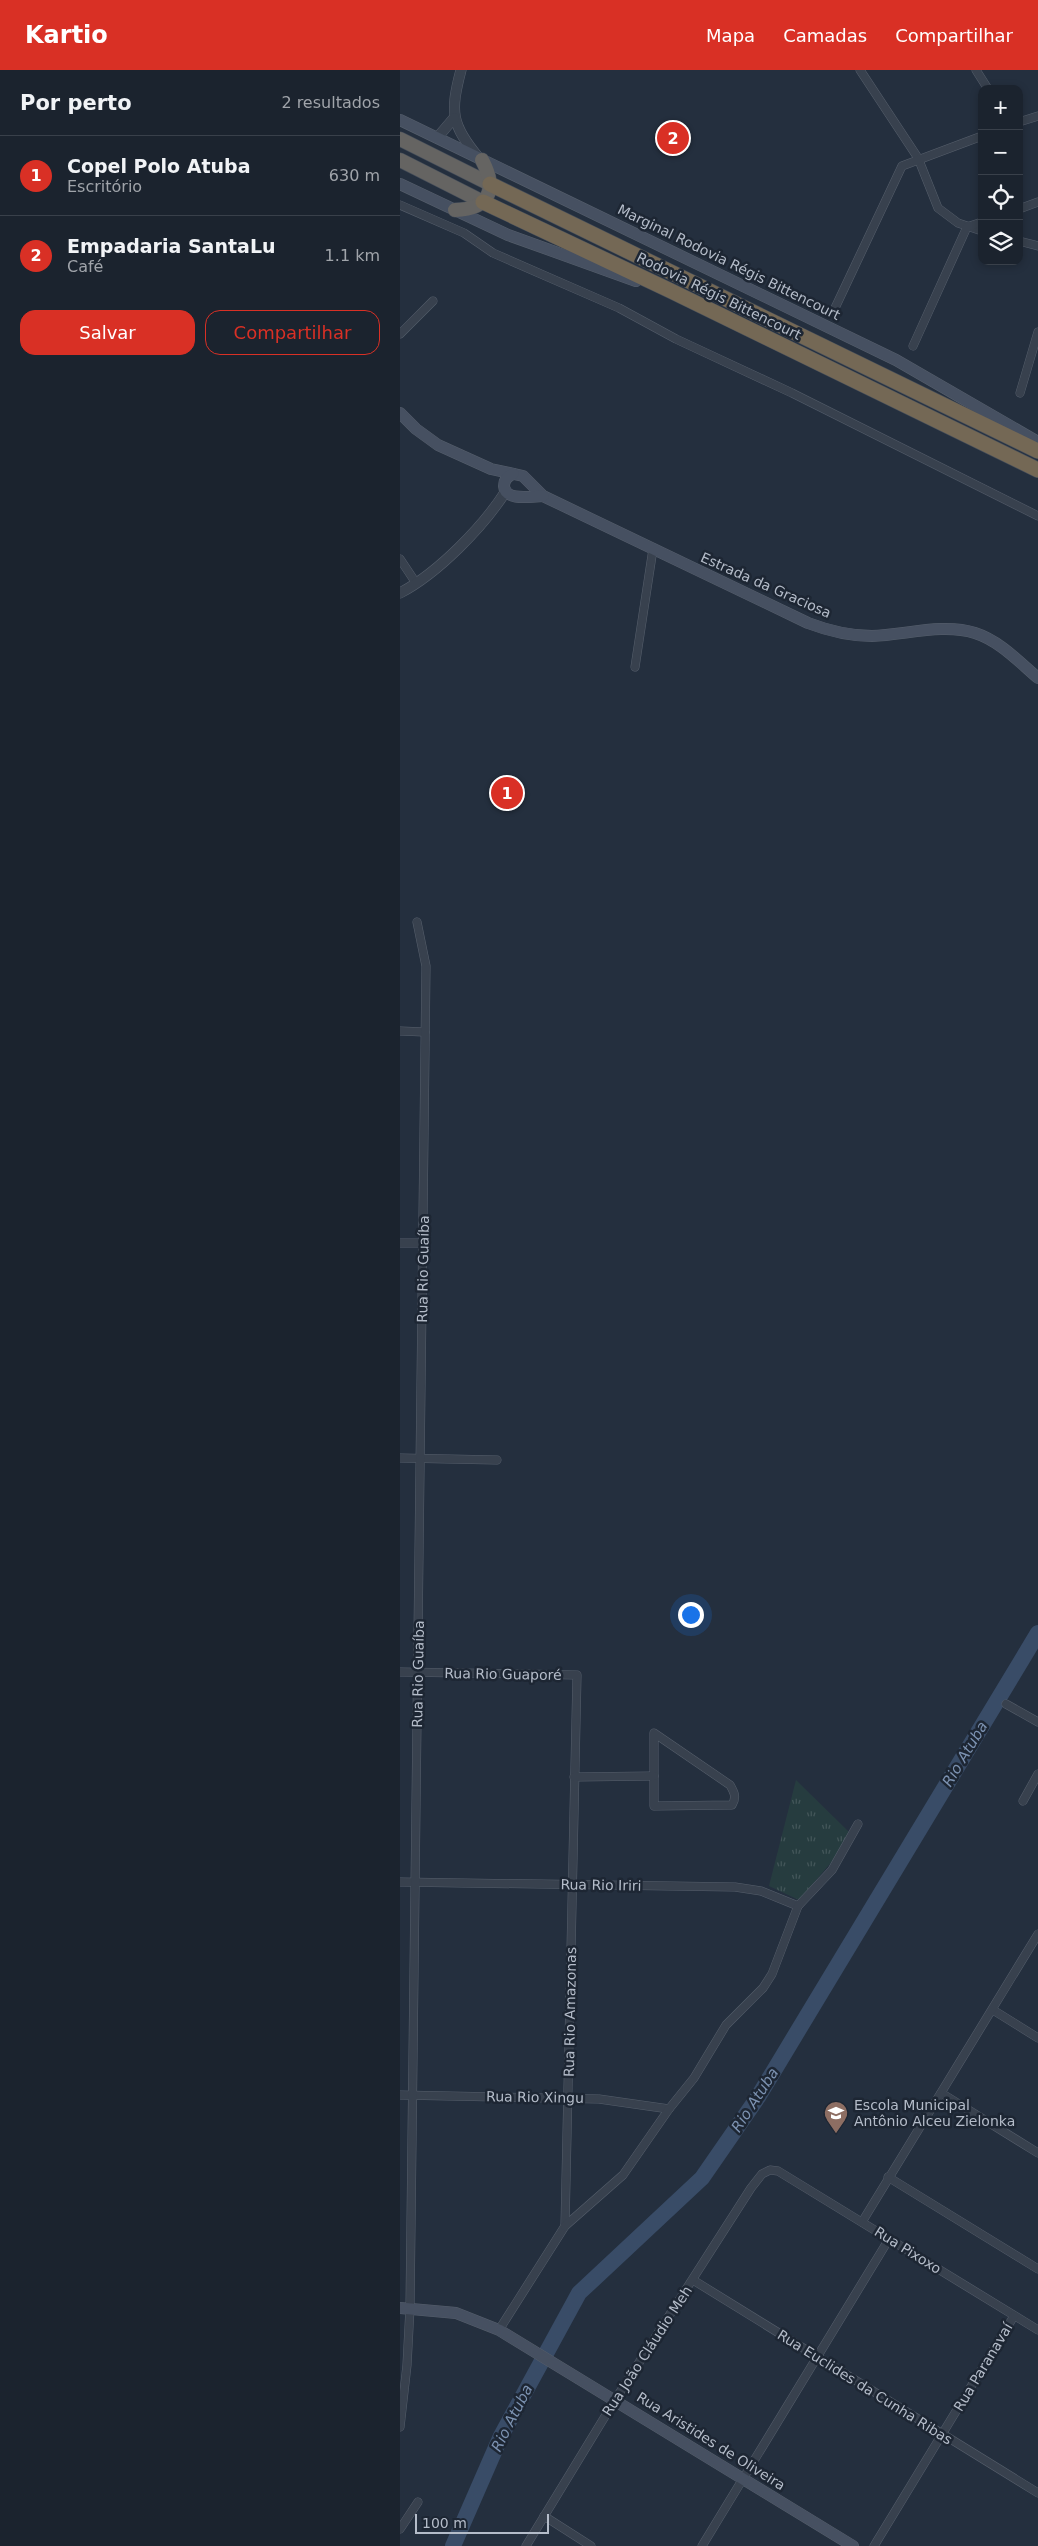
<!DOCTYPE html>
<html lang="pt">
<head>
<meta charset="utf-8">
<style>
  body { margin:0; font-family:"DejaVu Sans",sans-serif; background:#242b36; color:#f1f3f6 }
  .controls { position:absolute; right:15px; top:15px; display:grid; overflow:hidden; border-radius:10px; box-shadow:0 2px 8px #0003 }
  .controls button { width:45px; height:45px; display:grid; place-items:center; padding:0; border:0; border-bottom:1px solid #39404a; background:#1b232e; color:#f1f3f6; font:25px sans-serif }
  .scale { position:absolute; left:15px; bottom:12px; width:134px; box-sizing:border-box; padding-left:5px; border:2px solid #b4bcc9; border-top:0; font-size:14px; line-height:18px; white-space:nowrap; color:#b4bcc9; -webkit-text-stroke:4px #1d2633; paint-order:stroke }
  .you { position:absolute; left:290px; top:1544px; width:18px; height:18px; margin:-12px; border:4px solid #fff; border-radius:50%; background:#1a73e8; box-shadow:0 0 0 8px #1a73e833 }
  .badge { display:grid; place-items:center; width:32px; height:32px; border-radius:50%; background:#d93025; color:#fff; font-size:16px; font-weight:700 }
  .pin { position:absolute; translate:-50% -50%; border:2px solid #fff; box-shadow:0 1px 5px #0006 }
  .list { margin:0; padding:0; list-style:none }
  h2 { display:flex; justify-content:space-between; align-items:center; height:65px; margin:0; padding:0 20px; font-size:21px }
  h2 small { font-size:16px; font-weight:400; color:#a0a4aa }
  .list li { display:grid; grid-template-columns:32px 1fr auto; gap:15px; align-items:center; box-sizing:border-box; height:80px; padding:0 20px; border-top:1px solid #39404a }
  .list b { display:block; font-size:19px; white-space:nowrap }
  .list p { margin:0; font-size:16px; white-space:nowrap; color:#a0a4aa }
  .list em { font-size:16px; font-style:normal; color:#a0a4aa }
  .actions { display:flex; gap:10px; padding:15px 20px }
  .actions a { flex:1; padding:11px 0; border:1px solid #d93025; border-radius:15px; text-align:center; font-size:18px; color:#d93025 }
  .actions .main { background:#d93025; color:#fff }
  .icon { flex:none; width:28px; height:28px; fill:none; stroke:currentColor; stroke-width:2; stroke-linecap:round; stroke-linejoin:round }
  .map { position:relative; flex:none; width:638px; height:2476px; overflow:hidden }
  header { display:flex; align-items:center; gap:30px; box-sizing:border-box; height:70px; padding:0 25px; background:#d93025; color:#fff }
  header strong { font-size:24px }
  nav { display:flex; gap:28px; margin-inline-start:auto; font-size:18px }
  main { display:flex }
  aside { flex:1; background:#1b232e }
  .map>svg:first-child { display:block }
  .grass { fill:url(#grass-tufts) }
  .lines { fill:none; stroke-linecap:round; stroke-linejoin:round }
  .river { stroke:#394c67; stroke-width:16 }
  .minor-casing { stroke:#565f6c; stroke-width:9 }
  .tertiary-casing { stroke:#565f6c; stroke-width:11 }
  .secondary-casing { stroke:#565f6c; stroke-width:12 }
  .trunk-casing { stroke:#434c59; stroke-width:15 }
  .motorway-casing { stroke:#434c59; stroke-width:16 }
  .minor { stroke:#38414e; stroke-width:8 }
  .tertiary { stroke:#38414e; stroke-width:10 }
  .secondary { stroke:#465061; stroke-width:11 }
  .trunk { stroke:#656462; stroke-width:14 }
  .motorway { stroke:#746855; stroke-width:15 }
  .labels { text-anchor:middle; stroke-width:5; stroke-linejoin:round; paint-order:stroke }
  .street-label { font-size:14px; fill:#b4bcc9; stroke:#1d2633 }
  .poi-label { font-size:14px; fill:#b4bcc9; stroke:#1d2633; text-anchor:start }
  .water-label { font-size:15px; font-style:italic; fill:#7c92b1; stroke:#1d2633 }
</style>
</head>
<body>
<header>
<strong>Kartio</strong>
<nav><a>Mapa</a><a>Camadas</a><a>Compartilhar</a></nav>
</header>
<main>
<aside>
<h2>Por perto<small>2 resultados</small></h2>
<ul class="list">
<li><span class="badge">1</span><div><b>Copel Polo Atuba</b><p>Escritório</p></div><em>630 m</em></li>
<li><span class="badge">2</span><div><b>Empadaria SantaLu</b><p>Café</p></div><em>1.1 km</em></li>
</ul>
<div class="actions"><a class="main">Salvar</a><a>Compartilhar</a></div>
</aside>
<div class="map">
<svg width="638" height="2476" viewBox="0 0 638 2476">
  <defs>
    <pattern id="grass-tufts" width="24" height="20" patternUnits="userSpaceOnUse" patternTransform="scale(1.25)"><rect width="24" height="20" fill="#263c3f"/><path d="M3 7l-1-3M5 7V3M7 7l1-3M15 17l-1-3M17 17v-4M19 17l1-3" fill="none" stroke="#435659"/></pattern>
  </defs>
  <rect width="100%" height="100%" fill="#242f3e"/>
  <path class="grass" d="M396 1710 449 1762 434 1789 399 1830 369 1816Z"/>
  <g class="lines">
    <path class="river" d="M53 2476 101 2366 179 2223 302 2108 358 2027 638 1563"/>
    <g class="minor-casing">
      <g id="minor">
        <path d="M460 0 518 88 538 138 558 153 582 161"/>
        <path d="M576 0 588 19"/>
        <path d="M619 52 638 46"/>
        <path d="M0 135 64 163 93 183 219 238 276 269 392 323 638 446"/>
        <path d="M619 139 638 132"/>
        <path d="M619 171 638 176"/>
        <path d="M435 238 502 96 582 66"/>
        <path d="M0 264 33 231"/>
        <path d="M513 276 567 157 582 152"/>
        <path d="M620 323 638 262"/>
        <path d="M0 489 16 513"/>
        <path d="M235 597 253 479"/>
        <path d="M0 961 25 962"/>
        <path d="M0 1173H23"/>
        <path d="M0 1388 97 1390"/>
        <path d="M0 1602 177 1605 165 2156 99 2260"/>
        <path d="M606 1634 638 1652"/>
        <path d="M254 1663 330 1715C334 1722 337 1727 332 1735L254 1736Z"/>
        <path d="M174 1707 254 1706"/>
        <path d="M623 1731 638 1704"/>
        <path d="M0 1812 335 1817 361 1821 398 1836"/>
        <path d="M593 1940 638 1968"/>
        <path d="M541 2023 638 2083"/>
        <path d="M0 2025 199 2029 269 2039"/>
        <path d="M488 2107 638 2199"/>
        <path d="M462 2152 638 1864"/>
        <path d="M165 2156 223 2105 269 2039 294 2008 326 1955 363 1918 372 1904 398 1836 432 1800 458 1754"/>
        <path d="M293 2210 638 2423"/>
        <path d="M0 2357 7 2295 10 2238 26 896 17 852"/>
        <path d="M144 2446 191 2476"/>
        <path d="M0 2459 18 2432"/>
        <path d="M126 2476 215 2330 351 2118 362 2104 370 2100 378 2101 638 2260"/>
        <path d="M302 2476 489 2169"/>
        <path d="M474 2476 614 2246"/>
      </g>
    </g>
    <g class="tertiary-casing">
      <g id="tertiary">
        <path d="M61 0C50 42 51 55 79 88"/>
        <path d="M37 68 54 48"/>
        <path d="M0 523C38 503 83 457 106 421"/>
      </g>
    </g>
    <g class="secondary-casing">
      <g id="secondary">
        <path d="M0 50 496 290 638 372"/>
        <path d="M0 114 108 165 236 211"/>
        <path d="M0 343 16 359 38 375 91 399 123 406 143 426 408 553C429 561 450 566 472 566 505 565 543 553 575 563 600 571 619 592 638 608"/>
        <path d="M113 404C108 406 104 410 104 416 105 432 133 426 143 426"/>
        <path d="M0 2238 56 2243 99 2260 453 2476"/>
      </g>
    </g>
    <g class="trunk-casing">
      <g id="trunk">
        <path d="M0 69 90 114"/>
        <path d="M0 90 83 132"/>
        <path d="M55 140C89 139 98 120 82 90"/>
      </g>
    </g>
    <g class="motorway-casing">
      <g id="motorway">
        <path d="M90 114 638 381"/>
        <path d="M83 132 269 220 638 400"/>
      </g>
    </g>
    <use href="#minor" class="minor"/>
    <use href="#tertiary" class="tertiary"/>
    <use href="#secondary" class="secondary"/>
    <use href="#trunk" class="trunk"/>
    <use href="#motorway" class="motorway"/>
  </g>
  <defs>
    <g id="school-pin" transform="scale(1.25)"><path d="M0 17L-7.5 6A9.5 9.5 0 1 1 7.5 6Z" fill="#8d6e63" stroke="#1d2633"/><path d="M0-5L7-2L0 1L-7-2ZM-4 1L0 2.5L4 1V4Q0 6-4 4Z" fill="#fff"/></g>
  </defs>
  <g fill-rule="evenodd">
    <use href="#school-pin" x="436" y="2043"/>
  </g>
  <g class="labels">
    <g class="street-label">
      <text transform="translate(329 192) rotate(26)" y="5">Marginal Rodovia Régis Bittencourt</text>
      <text transform="translate(319 226) rotate(26)" y="5">Rodovia Régis Bittencourt</text>
      <text transform="translate(366 515) rotate(24)" y="5">Estrada da Graciosa</text>
      <text transform="translate(23 1199) rotate(-89)" y="5">Rua Rio Guaíba</text>
      <text transform="translate(18 1604) rotate(-89)" y="5">Rua Rio Guaíba</text>
      <text transform="translate(103 1604) rotate(1)" y="5">Rua Rio Guaporé</text>
      <text transform="translate(201 1815) rotate(1)" y="5">Rua Rio Iriri</text>
      <text transform="translate(170 1942) rotate(-89)" y="5">Rua Rio Amazonas</text>
      <text transform="translate(135 2027) rotate(1)" y="5">Rua Rio Xingu</text>
      <text transform="translate(508 2180) rotate(32)" y="5">Rua Pixoxo</text>
      <text transform="translate(247 2281) rotate(-57)" y="5">Rua João Cláudio Meh</text>
      <text transform="translate(583 2297) rotate(-59)" y="5">Rua Paranavaí</text>
      <text transform="translate(465 2317) rotate(32)" y="5">Rua Euclides da Cunha Ribas</text>
      <text transform="translate(311 2371) rotate(32)" y="5">Rua Aristides de Oliveira</text>
    </g>
    <g class="poi-label">
      <text x="454" y="2040">Escola Municipal<tspan x="454" dy="16">Antônio Alceu Zielonka</tspan></text>
    </g>
    <g class="water-label">
      <text transform="translate(565 1684) rotate(-59)" y="5">Rio Atuba</text>
      <text transform="translate(355 2030) rotate(-57)" y="5">Rio Atuba</text>
      <text transform="translate(112 2348) rotate(-63)" y="5">Rio Atuba</text>
    </g>
  </g>
</svg>
<div class="controls">
<button>+</button>
<button>−</button>
<button><svg class="icon" aria-label="locate" viewBox="0 0 24 24"><circle cx="12" cy="12" r="6"/><path d="M12 2v4M12 18v4M2 12h4M18 12h4"/></svg></button>
<button><svg class="icon" aria-label="layers" viewBox="0 0 24 24"><path d="M12 4l9 5-9 5-9-5zM3 14l9 5 9-5"/></svg></button>
</div>
<div class="scale">100 m</div>
<div class="you"></div>
<div class="pin badge" style="left:107px;top:723px">1</div>
<div class="pin badge" style="left:273px;top:68px">2</div>
</div>
</main>
</body>
</html>
